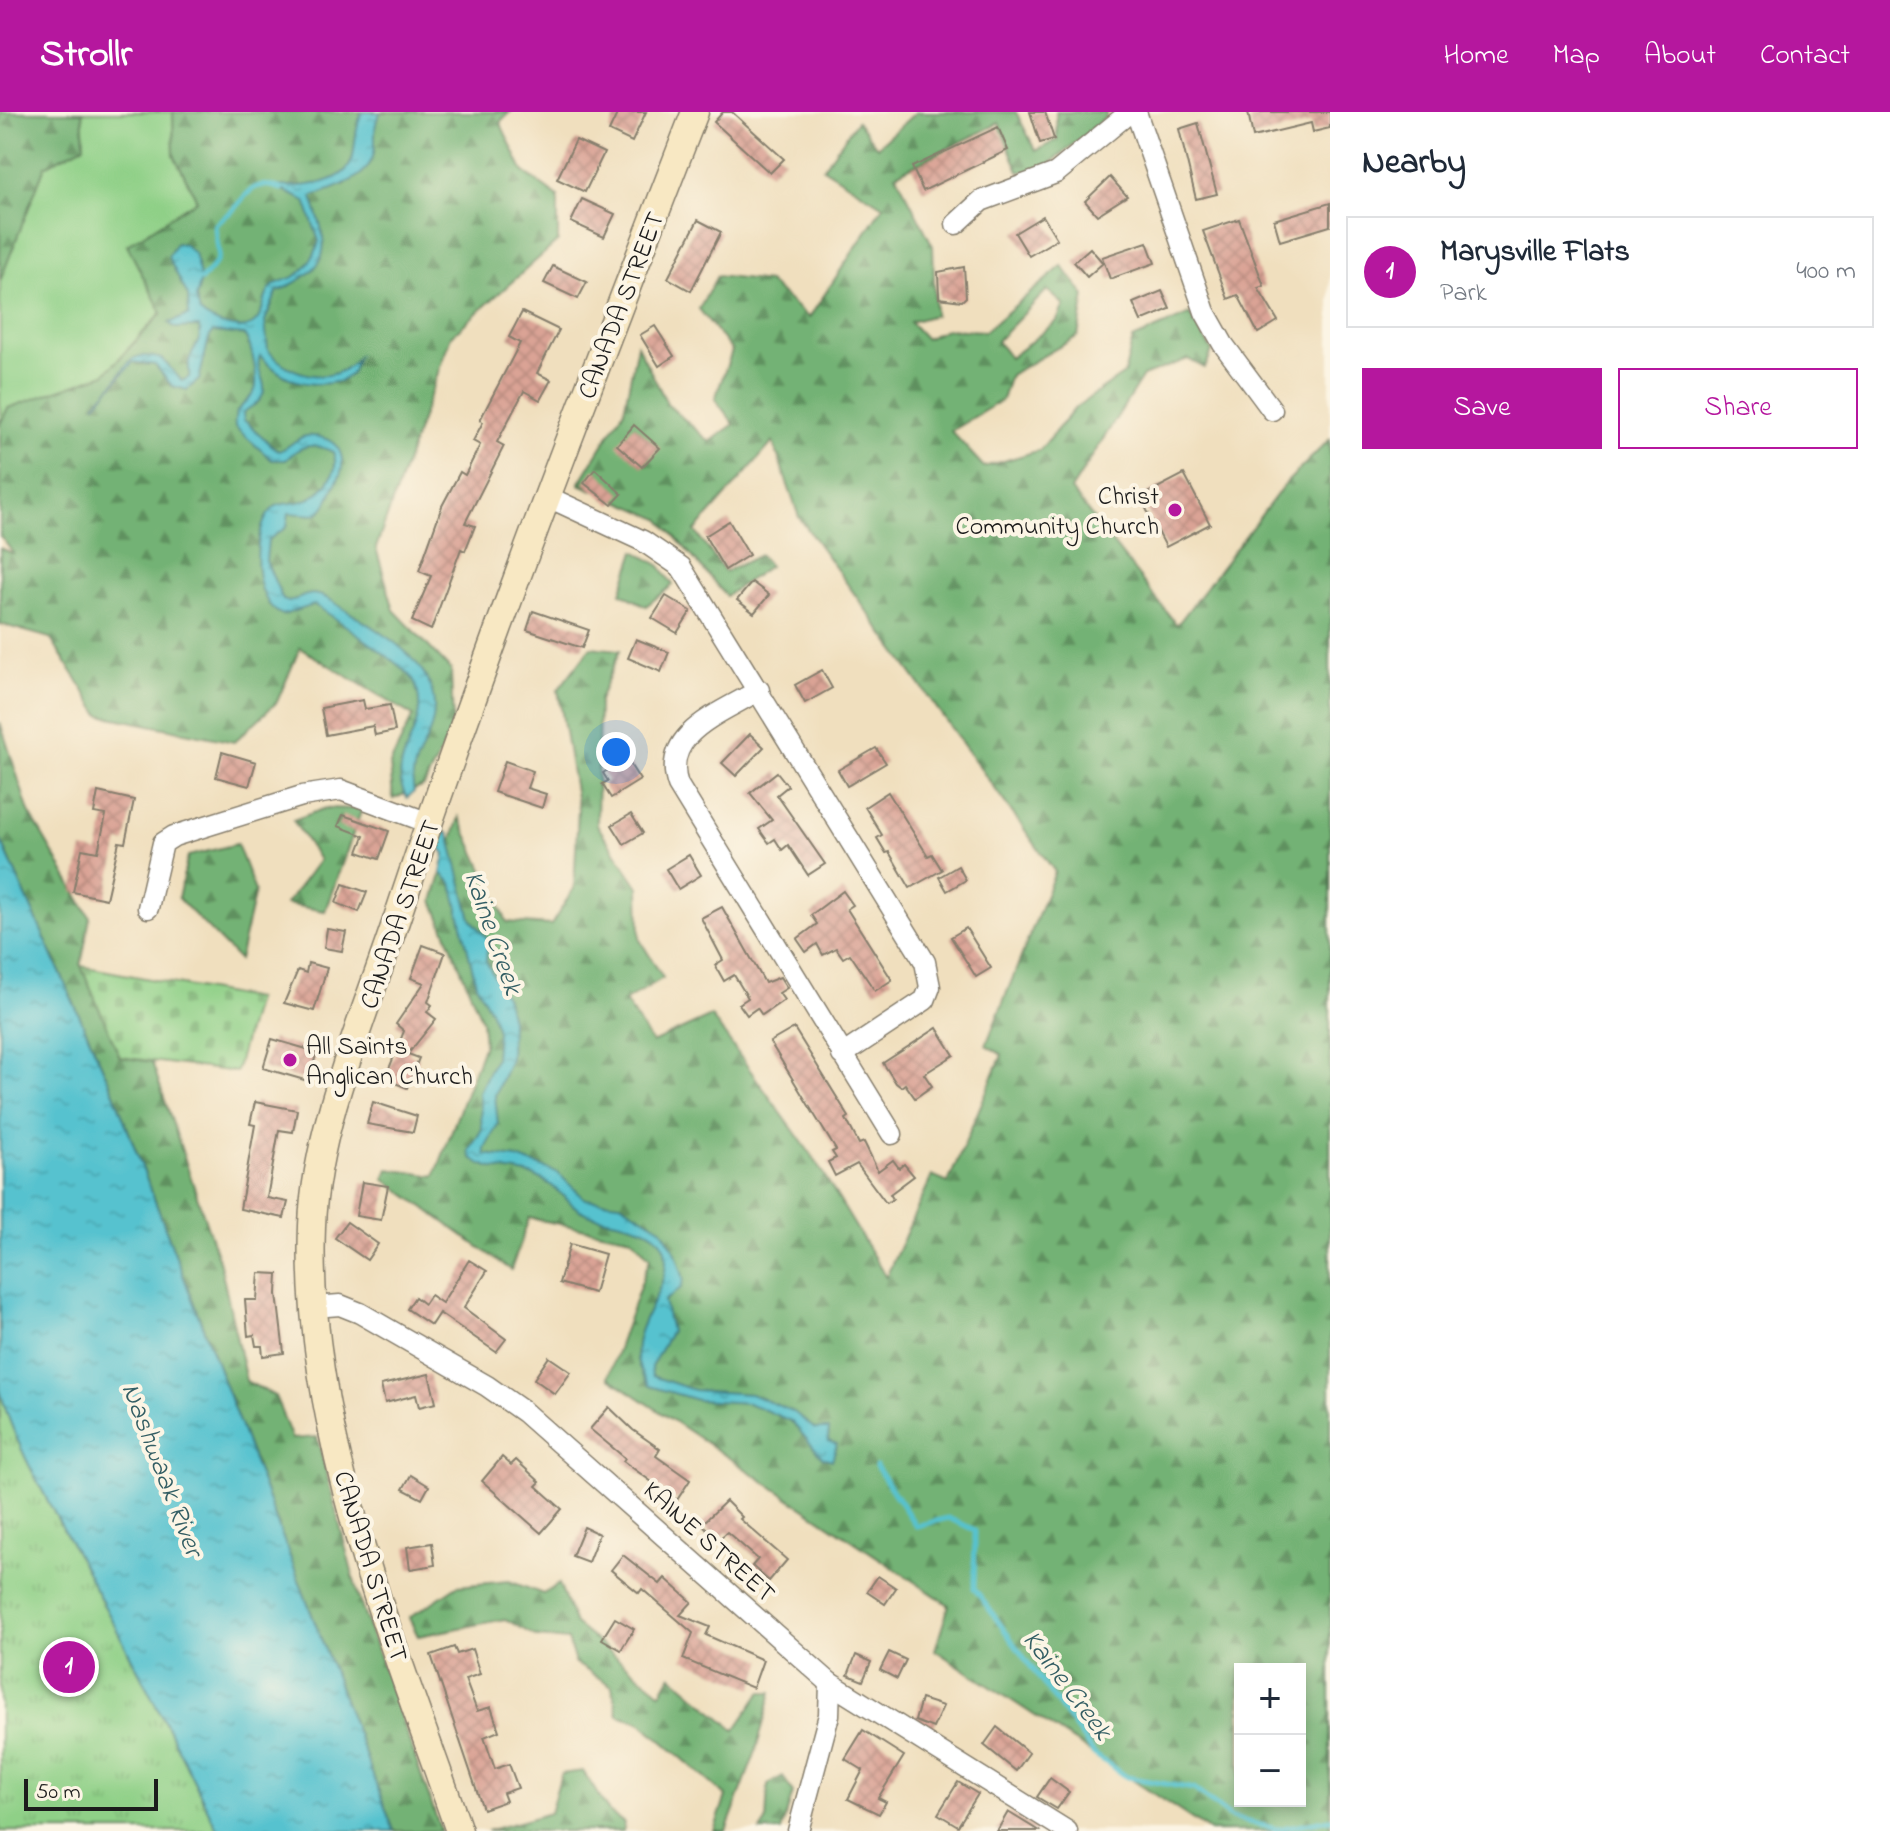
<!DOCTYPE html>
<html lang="en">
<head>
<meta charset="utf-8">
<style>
  body { margin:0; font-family:"Indie Flower",sans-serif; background:#f2f2f3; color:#1f2937 }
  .controls { position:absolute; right:24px; bottom:24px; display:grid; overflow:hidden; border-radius:0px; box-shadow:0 4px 12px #0003 }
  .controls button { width:72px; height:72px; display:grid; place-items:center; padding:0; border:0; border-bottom:2px solid #e0e1e3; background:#fff; color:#1f2937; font:40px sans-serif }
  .scale { position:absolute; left:24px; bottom:20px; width:134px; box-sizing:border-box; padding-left:8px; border:4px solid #1c1c1c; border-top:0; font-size:22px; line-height:28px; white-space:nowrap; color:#1c1c1c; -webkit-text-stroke:6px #fcf5e5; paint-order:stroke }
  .you { position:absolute; left:616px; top:640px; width:28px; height:28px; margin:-20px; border:6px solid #fff; border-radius:50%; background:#1a73e8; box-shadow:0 0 0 12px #1a73e833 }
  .badge { display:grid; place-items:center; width:52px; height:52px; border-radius:50%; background:#b5179e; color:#fff; font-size:26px; font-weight:700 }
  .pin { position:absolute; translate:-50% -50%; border:4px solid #fff; box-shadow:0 2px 8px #0006 }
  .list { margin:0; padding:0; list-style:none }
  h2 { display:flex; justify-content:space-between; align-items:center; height:104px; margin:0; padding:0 32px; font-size:34px }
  h2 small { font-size:26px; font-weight:400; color:#747a83 }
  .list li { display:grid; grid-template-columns:52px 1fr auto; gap:24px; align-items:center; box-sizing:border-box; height:112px; margin:0 16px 16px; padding:0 16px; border:2px solid #e0e1e3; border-radius:0px }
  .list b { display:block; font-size:30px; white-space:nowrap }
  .list p { margin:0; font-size:26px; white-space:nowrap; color:#747a83 }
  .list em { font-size:26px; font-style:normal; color:#747a83 }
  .actions { display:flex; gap:16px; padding:24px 32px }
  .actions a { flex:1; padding:18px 0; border:2px solid #b5179e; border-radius:0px; text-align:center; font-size:28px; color:#b5179e }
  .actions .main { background:#b5179e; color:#fff }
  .map { position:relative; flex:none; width:1330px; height:1719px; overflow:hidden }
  header { display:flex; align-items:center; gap:48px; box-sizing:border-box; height:112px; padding:0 40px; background:#b5179e; color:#fff }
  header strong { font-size:38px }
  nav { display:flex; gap:44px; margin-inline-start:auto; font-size:28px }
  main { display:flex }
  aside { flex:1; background:#fff }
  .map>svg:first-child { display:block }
  .grass { fill:#8fd087; stroke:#567652; stroke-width:2 }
  .forest { fill:url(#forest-firs); stroke:#486748; stroke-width:2; fill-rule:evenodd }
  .cemetery { fill:url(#cemetery-stones); stroke:#567652; stroke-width:2 }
  .park { fill:url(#park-tufts); stroke:#567652; stroke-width:2 }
  .water { fill:url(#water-ripples); stroke:#396f76; stroke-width:2 }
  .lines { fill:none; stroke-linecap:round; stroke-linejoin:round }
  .stream { stroke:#56c2cf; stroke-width:5 }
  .building { fill:url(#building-cross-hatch) }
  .street-casing { stroke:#867e6d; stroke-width:23 }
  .secondary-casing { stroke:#867e6d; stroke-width:29 }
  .street { stroke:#fff; stroke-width:20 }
  .secondary { stroke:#f8e8c3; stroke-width:26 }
  .poi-dot { fill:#b5179e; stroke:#fcf5e5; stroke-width:3 }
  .labels { text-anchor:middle; stroke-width:8; stroke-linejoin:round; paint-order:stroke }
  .street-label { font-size:26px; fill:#1c1c1c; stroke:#fcf5e5 }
  .poi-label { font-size:26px; fill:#1c1c1c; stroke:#fcf5e5; text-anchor:end }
  .water-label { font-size:28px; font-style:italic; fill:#335e64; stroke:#fcf5e5 }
</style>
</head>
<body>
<header>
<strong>Strollr</strong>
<nav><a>Home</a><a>Map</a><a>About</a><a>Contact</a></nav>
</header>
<main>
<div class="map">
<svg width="1330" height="1719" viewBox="0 0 1330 1719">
  <defs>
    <pattern id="forest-firs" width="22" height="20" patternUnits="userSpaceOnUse" patternTransform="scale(2)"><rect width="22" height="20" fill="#73b274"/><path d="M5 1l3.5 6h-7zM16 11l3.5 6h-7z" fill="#5e905e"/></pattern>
    <pattern id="cemetery-stones" width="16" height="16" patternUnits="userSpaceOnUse" patternTransform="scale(2)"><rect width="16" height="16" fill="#8fd087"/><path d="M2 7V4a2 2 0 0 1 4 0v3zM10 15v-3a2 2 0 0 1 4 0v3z" fill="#7bb274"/></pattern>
    <pattern id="park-tufts" width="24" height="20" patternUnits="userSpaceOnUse" patternTransform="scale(2)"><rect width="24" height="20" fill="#8fd087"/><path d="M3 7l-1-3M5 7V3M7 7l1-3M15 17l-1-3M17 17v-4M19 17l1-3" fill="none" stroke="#7bb274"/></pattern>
    <pattern id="water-ripples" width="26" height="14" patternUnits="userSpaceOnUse" patternTransform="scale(2)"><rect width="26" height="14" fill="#56c2cf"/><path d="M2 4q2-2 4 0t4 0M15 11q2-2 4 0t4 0" fill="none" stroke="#4aa6b1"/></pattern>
    <pattern id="building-cross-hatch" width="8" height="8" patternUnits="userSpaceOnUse" patternTransform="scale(2)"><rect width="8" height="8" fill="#daa395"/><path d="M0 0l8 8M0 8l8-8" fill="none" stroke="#ba8c80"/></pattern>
  </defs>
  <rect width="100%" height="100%" fill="#fcf5e5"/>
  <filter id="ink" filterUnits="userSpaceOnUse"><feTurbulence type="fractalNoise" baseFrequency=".0125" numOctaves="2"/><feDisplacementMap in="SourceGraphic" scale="16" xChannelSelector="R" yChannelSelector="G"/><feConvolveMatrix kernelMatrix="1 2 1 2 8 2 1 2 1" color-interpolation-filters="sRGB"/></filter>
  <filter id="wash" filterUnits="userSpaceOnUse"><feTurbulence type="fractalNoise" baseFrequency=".006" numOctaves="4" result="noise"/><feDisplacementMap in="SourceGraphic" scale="32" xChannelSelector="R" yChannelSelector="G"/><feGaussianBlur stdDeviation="1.8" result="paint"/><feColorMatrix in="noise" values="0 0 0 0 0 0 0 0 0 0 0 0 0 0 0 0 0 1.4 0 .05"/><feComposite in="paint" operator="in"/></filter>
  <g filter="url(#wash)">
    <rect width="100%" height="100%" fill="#f0dfbe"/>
    <path class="grass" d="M82 0H173L174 43 197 88 127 133 162 200 105 262 8 296 0 312V169L45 54 84 34Z"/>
    <g class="forest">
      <path d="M0 0H82L84 34 45 54 0 169Z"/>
      <path d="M173 0H510L500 10 523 59 558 85V129L451 224 376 436 394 498 451 558 453 615 424 674 393 687 390 652 413 604 300 536 277 590 234 630 100 603 50 526 0 512V436L14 442 0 424V312L8 296 105 262 162 201 127 133 197 88 174 43Z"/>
      <path d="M916 0H1016L1036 39 1057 28 1056 0H1106V5L1045 56 1019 60 999 11 896 62 933 134 935 203 910 210 926 227 946 217 985 219 1062 154 1085 184 1078 224 1010 263 1002 288 951 319 984 355 1040 338 1076 295 1124 262 1133 227 1190 202 1212 239 1205 256 1188 247 1143 264 1071 378 1177 513 1285 372 1330 327V1719H1210L935 1538 949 1493 608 1265 650 1146 632 1126 529 1106 511 1158 384 1067 389 1057 435 1064 484 932 482 909 433 789 459 705 507 810 551 813 574 776 578 697 558 578 591 535 620 538 599 588 597 713 639 775 640 828 663 866 625 889 652 931 711 904 815 1048 886 1165 932 1064 948 1071 1002 943 986 933 1055 760 799 405 773 330 695 419 725 460 760 443 769 454 726 484 660 407 579 372 624 298 637 233 668 293 710 330 734 312 715 287 732 239 699 197 717 164 768 170 809 206 883 94 823 56 857 9 877 35ZM1047 178 1064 193 1057 209 1010 246 997 229ZM1240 1557H1300V1689H1240Z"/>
      <path d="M635 439 660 454 673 473 646 494 621 481Z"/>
      <path d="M0 610 29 700 90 805 81 854 120 945 152 950 221 1155 246 1269 275 1284 292 1327 317 1325 359 1487 441 1719H394L114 981 0 726Z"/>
      <path d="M326 696 362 697 325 799 286 792 319 748 293 708Z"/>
      <path d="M237 732 255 779 239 848 178 786 188 744Z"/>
      <path d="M509 1469 543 1482 559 1472 575 1512 661 1581 671 1563 735 1618 761 1580H772L755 1642 726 1719H714L726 1684 640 1610 618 1603 612 1574 575 1551 568 1528 537 1525 505 1507 418 1524 409 1506 457 1474Z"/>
      <path d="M583 1659 609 1700 624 1711 622 1719H487L550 1701 561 1662Z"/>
      <path d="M783 1664 793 1681 781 1719H760L766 1710 768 1672Z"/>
    </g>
    <path class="cemetery" d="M81 854 256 887 236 960 120 945Z"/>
    <path class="park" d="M0 1278C15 1337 52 1394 80 1448 128 1538 175 1627 218 1719H0Z"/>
    <g class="water">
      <path d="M362 0H381C374 10 375 19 375 31 375 67 340 73 312 85 330 140 333 153 277 180L265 209 268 238C289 265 339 277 359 242L351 262 341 269C306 277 284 269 260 244 253 260 273 273 259 289 254 294 248 296 243 301L244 308 278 339C291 336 297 322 312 324 343 326 349 351 335 373 328 386 329 396 314 403L289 401 287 415 268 428 266 449 283 488 289 490C306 483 312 478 329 487 373 518 451 550 431 616 424 639 408 655 414 680L407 686C382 646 437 615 413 568 406 555 330 502 314 493L283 503C251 493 249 413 276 394 286 390 299 392 308 387 326 378 341 358 333 340 313 330 301 332 286 348H272L235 315C232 293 248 294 255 278 259 268 251 230 244 223L213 220 209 226 199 268 187 278 172 274 155 253 133 250 95 293C101 284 110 277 116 268 131 247 132 239 162 247L182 269 189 265C190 260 188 254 189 249 192 235 203 231 199 215L175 216 169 211 189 203 188 184 168 145 176 131 184 132 194 141 201 168 196 186 200 200C211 211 245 224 257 208 265 198 262 185 272 175 279 168 287 169 295 164 307 157 316 142 319 129L305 89 274 74C298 75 347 75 353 44 356 28 355 15 362 0Z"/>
      <path d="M443 719 449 722 471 807 488 827 486 849 506 886 511 908 510 947 495 983 498 1012 485 1036V1042L517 1046 557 1060 585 1087 620 1091 661 1116 675 1139 684 1167 681 1176 664 1189 671 1219 651 1255 652 1264 694 1278 751 1282 794 1300 815 1317H829L828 1329 837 1332 832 1348 822 1345 791 1309 748 1291 697 1288 649 1274C613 1226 666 1191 666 1148 667 1104 602 1114 578 1097 562 1085 554 1071 534 1064 513 1057 488 1061 471 1045L469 1039 482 1017 479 980 495 946 497 919 491 900 476 872 452 771 441 761 445 742 438 732Z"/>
      <path d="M0 726 114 981 394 1719H218C175 1627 128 1538 80 1448 52 1394 15 1337 0 1278Z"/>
    </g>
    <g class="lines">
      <g class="stream">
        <path d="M201 168C226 141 218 148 215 114 220 105 228 104 234 97 249 79 255 67 281 77"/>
        <path d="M876 1354 916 1414 948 1406 975 1418 974 1476 1094 1642 1127 1665 1194 1677 1232 1706 1277 1717 1330 1707"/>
      </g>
    </g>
    <g id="blocks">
      <g class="building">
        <path d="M618 0H646L632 30 609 19Z"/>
        <path d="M723 0H732L784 47 770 61 714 10Z"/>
        <path d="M1030 0H1045L1054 27 1040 31Z"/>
        <path d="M1248 0H1330V16L1313 20 1311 11 1253 25Z"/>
        <path d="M1198 11 1217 82 1196 87 1179 17Z"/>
        <path d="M998 15 1008 38 923 79 912 55Z"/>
        <path d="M576 28 604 41 585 80 557 67Z"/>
        <path d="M1110 65 1127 84 1097 103 1085 89Z"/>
        <path d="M582 87 615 102 604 125 571 110Z"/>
        <path d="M1330 91V114L1280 129 1274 108Z"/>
        <path d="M1043 104 1057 127 1029 144 1015 121Z"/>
        <path d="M1239 107 1264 174 1258 176 1278 209 1258 221 1238 183 1228 187 1203 119Z"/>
        <path d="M698 108 721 120 691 179 668 166Z"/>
        <path d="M1147 130 1155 151 1110 167 1102 145Z"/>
        <path d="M1090 136 1103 151 1087 165 1074 150Z"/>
        <path d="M553 154 587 170 578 187 544 171Z"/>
        <path d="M964 155 966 185 962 189 939 186 938 160Z"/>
        <path d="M1162 179 1170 197 1141 209 1133 191Z"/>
        <path d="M522 200 559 218 537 261 551 268 540 288 524 279 497 330 504 334 465 411 475 414 465 439 461 437 431 518 412 509 431 464 419 459 442 394 460 360 465 363 480 333 473 329 483 310 480 308 520 231 509 225Z"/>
        <path d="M655 214 674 244 659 254 640 223Z"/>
        <path d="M634 313 660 336 642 355 617 333Z"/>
        <path d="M595 357 622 382 612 393 584 371Z"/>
        <path d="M1184 362 1210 412 1166 435 1140 385Z"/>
        <path d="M729 409 749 443 725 458 705 424Z"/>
        <path d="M752 470 769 483 754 501 737 488Z"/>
        <path d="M666 484 691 499 677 521 652 506Z"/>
        <path d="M533 499 589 518 582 536 527 518Z"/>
        <path d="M636 527 669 540 661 560 628 546Z"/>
        <path d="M822 558 832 576 805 591 795 573Z"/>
        <path d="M363 588 365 597 390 593 395 619 375 623 373 614 326 623 321 596Z"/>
        <path d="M750 622 764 635 736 664 722 651Z"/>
        <path d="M876 636 886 651 847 674 838 658Z"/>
        <path d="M222 640 256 650 249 674 216 665Z"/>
        <path d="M626 646 640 668 611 686 602 672 608 669 603 661Z"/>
        <path d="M505 649 533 659 527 676 546 682 542 696 494 680Z"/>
        <path d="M777 660 788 674 777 683 825 752 808 763 788 733 782 738 775 727 769 731 759 717 772 708 750 681Z"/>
        <path d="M98 680 134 688 125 731 119 730 106 787 73 780 82 737 98 740 106 703 94 701Z"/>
        <path d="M888 680 928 744 932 742 942 758 910 776 889 740 886 741 877 726 882 723 865 695Z"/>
        <path d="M631 702 643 721 624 732 612 713Z"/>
        <path d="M343 703 389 719 379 747 358 740 364 724 338 714Z"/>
        <path d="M689 743 701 763 678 777 666 757Z"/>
        <path d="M958 754 966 768 947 779 939 765Z"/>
        <path d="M343 772 367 780 359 800 336 791Z"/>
        <path d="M843 779 853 793 847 797 892 868 875 879 850 842 843 846 836 836 823 843 817 832 806 840 797 827 817 812 811 803Z"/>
        <path d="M722 795 765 871 780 865 787 876 779 881 784 888 762 903 757 896 747 903 739 892 748 886 734 863 724 869 715 853 723 848 701 806Z"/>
        <path d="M966 816 991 856 976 865 951 825Z"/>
        <path d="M327 817 346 820 342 839 324 836Z"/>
        <path d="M423 833 445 841 428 890 432 893 427 900 436 907 408 942 419 946 407 976 385 967 404 919 396 912 424 871 411 866Z"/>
        <path d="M308 851 327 856 314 899 284 891 298 858 306 861Z"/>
        <path d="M794 916 849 1005 846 1007 859 1032 864 1030 878 1059 893 1048 899 1056 904 1052 914 1064 890 1082 893 1087 886 1091 857 1052 835 1064 828 1050 836 1046 832 1040 836 1038 770 930Z"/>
        <path d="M937 916 954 943 924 962 932 974 915 986 905 972 901 975 896 971 883 951Z"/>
        <path d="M272 927 317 940 308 969 263 956Z"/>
        <path d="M255 990 297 998 293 1020 279 1018 267 1086 288 1090 284 1106 240 1097 255 1013 250 1012Z"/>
        <path d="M373 990 417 1004 413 1020 367 1012Z"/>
        <path d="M362 1070 388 1074 381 1108 356 1104Z"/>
        <path d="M347 1110 378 1132 367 1148 335 1126Z"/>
        <path d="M570 1132 605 1142 594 1181 559 1171Z"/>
        <path d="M469 1148 487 1159 464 1196 506 1227 496 1240 439 1201 431 1213 407 1197 415 1185 424 1192 430 1183 442 1191Z"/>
        <path d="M259 1161 278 1162 277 1182 284 1241 263 1244 262 1234H256L254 1223 248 1224 245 1188H257Z"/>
        <path d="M549 1245 571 1260 555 1282 534 1267Z"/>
        <path d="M429 1262 436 1291 419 1295 416 1283 385 1291 381 1273Z"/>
        <path d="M609 1295 633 1318 660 1337 656 1344 690 1368 677 1388 623 1349 625 1346 590 1317Z"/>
        <path d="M502 1345 511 1353 516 1348 540 1370 536 1374 562 1397 541 1421 482 1369Z"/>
        <path d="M411 1363 429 1374 422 1387 403 1377Z"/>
        <path d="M726 1389 742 1405 740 1407 787 1448 769 1469 752 1454 758 1447 727 1420 718 1428 702 1412Z"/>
        <path d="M584 1415 599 1422 588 1450 572 1444Z"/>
        <path d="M432 1431 435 1453 410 1457 407 1435Z"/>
        <path d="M623 1443 660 1472 665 1466 692 1490 680 1503 710 1515 706 1523 763 1548 753 1576 683 1547 693 1521 642 1477 639 1481 611 1458Z"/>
        <path d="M878 1464 896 1476 885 1492 867 1480Z"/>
        <path d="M615 1506 634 1517 621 1538 602 1527Z"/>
        <path d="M454 1535 457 1542 472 1537 480 1562 465 1567 477 1599 491 1595 499 1619 484 1625 495 1657 509 1652 518 1676 503 1681 506 1689 483 1697 431 1543Z"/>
        <path d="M889 1540 906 1548 897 1567 880 1558Z"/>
        <path d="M856 1543 871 1550 863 1569 848 1563Z"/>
        <path d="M921 1587 943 1594 933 1616 915 1609Z"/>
        <path d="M997 1615 1029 1641 1016 1659 984 1633Z"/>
        <path d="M863 1618 904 1644 878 1686 886 1690 879 1702 848 1687 863 1658 845 1647Z"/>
        <path d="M1050 1666 1069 1680 1057 1697 1037 1685Z"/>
        <path d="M958 1670 978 1682 958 1714 938 1702Z"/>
        <path d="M1008 1700 1039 1719H997Z"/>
      </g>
    </g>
  </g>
  <g filter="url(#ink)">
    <use href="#blocks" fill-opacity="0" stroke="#867e6d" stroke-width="2"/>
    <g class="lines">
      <g class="street-casing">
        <g id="street">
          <path d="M1136 0 1205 200 1223 232 1272 298"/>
          <path d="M956 112 981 89 1056 61 1130 0"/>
          <path d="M546 384 643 429 681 455 925 850 930 875 925 888 842 943"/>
          <path d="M759 578C722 601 660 621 678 673L892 1022"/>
          <path d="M148 796 163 731 174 724 302 684 341 678 429 711"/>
          <path d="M314 1195 340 1193 360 1201 487 1274 524 1300 830 1571 1067 1719"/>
          <path d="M798 1719 829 1603 830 1571"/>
        </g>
      </g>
      <g class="secondary-casing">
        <path id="secondary" d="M459 1719C393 1529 304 1318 312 1114 315 1014 368 895 399 800 489 530 592 265 695 0"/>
      </g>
      <use href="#street" class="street"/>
      <use href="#secondary" class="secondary"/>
    </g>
  </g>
  <g class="poi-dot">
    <circle cx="1175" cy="398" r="8"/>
    <circle cx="290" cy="948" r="8"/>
  </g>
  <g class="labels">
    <g class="street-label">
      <text transform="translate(620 193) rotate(-69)" y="9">CANADA STREET</text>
      <text transform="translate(399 802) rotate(-71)" y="9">CANADA STREET</text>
      <text transform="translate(710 1429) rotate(42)" y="9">KAINE STREET</text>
      <text transform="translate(372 1454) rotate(73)" y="9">CANADA STREET</text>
    </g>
    <g class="poi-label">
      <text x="1159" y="392">Christ<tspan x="1159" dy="30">Community Church</tspan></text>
      <text x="306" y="942" text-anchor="start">All Saints<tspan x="306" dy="30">Anglican Church</tspan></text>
    </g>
    <g class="water-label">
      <text transform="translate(495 820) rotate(71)" y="10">Kaine Creek</text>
      <text transform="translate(164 1357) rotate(69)" y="10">Nashwaak River</text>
      <text transform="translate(1069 1572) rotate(53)" y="10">Kaine Creek</text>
    </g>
  </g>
</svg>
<div class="controls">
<button>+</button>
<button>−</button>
</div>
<div class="scale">50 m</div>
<div class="you"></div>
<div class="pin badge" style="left:69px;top:1555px">1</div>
</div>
<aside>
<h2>Nearby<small></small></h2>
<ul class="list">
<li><span class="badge">1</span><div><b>Marysville Flats</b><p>Park</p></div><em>400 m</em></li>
</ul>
<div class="actions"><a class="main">Save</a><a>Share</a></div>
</aside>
</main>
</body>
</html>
